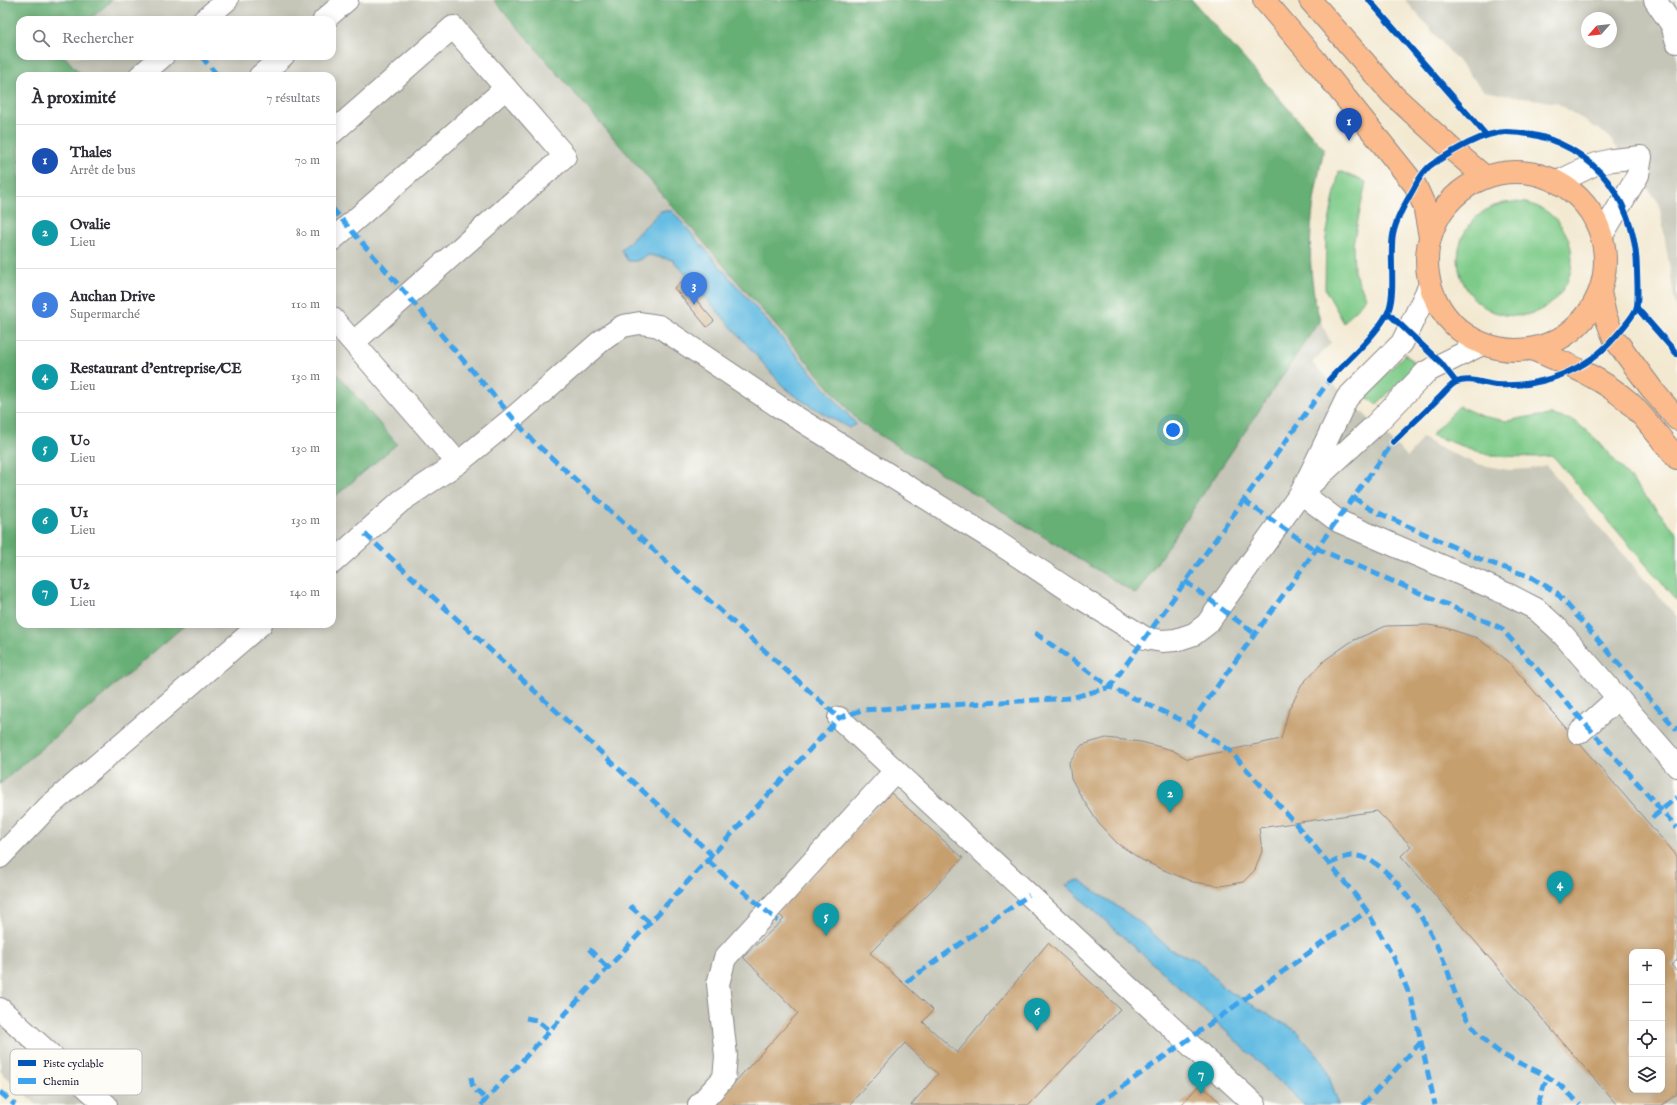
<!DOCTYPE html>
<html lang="fr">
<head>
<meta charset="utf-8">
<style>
  body { margin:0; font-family:"IM FELL English",serif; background:#f2f2f3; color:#2b2b33 }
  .controls { position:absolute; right:12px; bottom:12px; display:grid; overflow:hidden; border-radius:8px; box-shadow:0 2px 10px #0003 }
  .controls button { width:36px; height:36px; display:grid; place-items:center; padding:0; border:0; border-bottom:1px solid #e1e1e2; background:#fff; color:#2b2b33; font:20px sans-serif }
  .compass { position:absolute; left:1581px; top:12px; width:36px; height:36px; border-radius:50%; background:#fff; box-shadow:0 2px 10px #0003; rotate:243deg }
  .you { position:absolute; left:1173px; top:430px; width:14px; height:14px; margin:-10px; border:3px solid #fff; border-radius:50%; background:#1a73e8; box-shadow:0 0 0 6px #1a73e833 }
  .badge { display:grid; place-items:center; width:26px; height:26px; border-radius:50%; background:#db2777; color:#fff; font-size:13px; font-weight:700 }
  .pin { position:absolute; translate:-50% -33px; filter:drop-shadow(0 1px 2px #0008) }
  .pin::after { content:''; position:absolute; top:21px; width:14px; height:12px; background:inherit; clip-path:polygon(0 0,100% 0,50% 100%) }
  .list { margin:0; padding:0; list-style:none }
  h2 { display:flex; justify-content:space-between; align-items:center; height:52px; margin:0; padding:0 16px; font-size:17px }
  h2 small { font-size:13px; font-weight:400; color:#7c7c81 }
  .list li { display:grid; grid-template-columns:26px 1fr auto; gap:12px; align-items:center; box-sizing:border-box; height:72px; padding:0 16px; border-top:1px solid #e1e1e2 }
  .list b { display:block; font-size:15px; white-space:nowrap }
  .list p { margin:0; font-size:13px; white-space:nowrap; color:#7c7c81 }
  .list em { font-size:13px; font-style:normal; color:#7c7c81 }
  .icon { flex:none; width:22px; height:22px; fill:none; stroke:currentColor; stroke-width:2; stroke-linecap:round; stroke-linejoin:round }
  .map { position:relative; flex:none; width:1677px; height:1105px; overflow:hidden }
  .search { position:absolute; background:#fff; box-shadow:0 2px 10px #0003; left:16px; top:16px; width:320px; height:44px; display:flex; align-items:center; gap:10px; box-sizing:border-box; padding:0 14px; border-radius:12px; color:#7c7c81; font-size:15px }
  .panel { position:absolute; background:#fff; box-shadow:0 2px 10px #0003; left:16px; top:72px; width:320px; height:556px; border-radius:12px }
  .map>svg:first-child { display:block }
  .industrial { fill:#c5c5b8; fill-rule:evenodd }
  .green { fill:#7ecb89; stroke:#507662 }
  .forest { fill:#66af75; stroke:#446858 }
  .water { fill:#66bde3; stroke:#44708f }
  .building { fill:#c69f6e; fill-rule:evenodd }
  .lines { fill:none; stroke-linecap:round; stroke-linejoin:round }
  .minor-casing { stroke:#8a8686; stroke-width:24 }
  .major-casing { stroke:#8a8686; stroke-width:24 }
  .minor { stroke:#fff; stroke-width:22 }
  .major { stroke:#fbbb8c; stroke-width:22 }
  .quiet { stroke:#3ea2ec; stroke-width:5; stroke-dasharray:10 5; stroke-linecap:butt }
  .cycleway-casing { stroke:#fdfcf7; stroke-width:8 }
  .cycleway { stroke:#0057b8; stroke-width:6 }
  .key { fill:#fdfcf7; stroke:#bbbbbf; stroke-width:1 }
  .key-label { font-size:11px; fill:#22223b }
</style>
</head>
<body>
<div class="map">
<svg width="1677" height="1105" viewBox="0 0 1677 1105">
  <rect width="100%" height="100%" fill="#fdfcf7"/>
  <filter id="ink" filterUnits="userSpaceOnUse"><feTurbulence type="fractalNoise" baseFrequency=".025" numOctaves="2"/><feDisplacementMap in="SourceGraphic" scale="8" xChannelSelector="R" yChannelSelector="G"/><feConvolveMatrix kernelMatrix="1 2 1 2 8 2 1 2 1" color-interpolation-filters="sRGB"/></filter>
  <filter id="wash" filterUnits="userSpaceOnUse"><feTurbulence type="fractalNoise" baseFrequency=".012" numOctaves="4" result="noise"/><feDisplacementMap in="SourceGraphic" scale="16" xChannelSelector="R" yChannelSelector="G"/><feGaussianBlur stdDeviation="0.9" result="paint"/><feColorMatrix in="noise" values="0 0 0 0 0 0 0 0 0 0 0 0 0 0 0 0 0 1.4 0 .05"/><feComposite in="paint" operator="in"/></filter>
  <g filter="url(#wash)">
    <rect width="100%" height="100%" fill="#f3e9d1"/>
    <g class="industrial">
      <path d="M112 0H494L860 423 1137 593 1320 320 1331 343 1312 363 1408 457 1422 438 1446 451 1477 464 1509 470 1528 469 1546 465 1677 617V1105H37L0 1071V784L186 624H332V499L397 444 332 368V76H82L64 56H332V20H89ZM1632 952H1662V1090H1632Z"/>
      <path d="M1405 0H1677V314L1659 203 1607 135 1557 103 1484 91ZM1587 18H1611V42H1587Z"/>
    </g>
    <g class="green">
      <path d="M1339 171 1366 182 1353 244 1354 272 1366 297 1344 323 1325 289 1326 237Z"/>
      <circle cx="1515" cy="259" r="57"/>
      <path d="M1405 354 1417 365 1376 405 1365 395Z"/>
      <path d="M1459 406 1481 416 1507 421 1527 417 1552 415 1575 421 1598 441 1677 533V601L1553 456 1536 457 1491 456 1431 435Z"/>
    </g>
    <g class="forest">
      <path d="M0 0H112L89 20H20V56H64L82 76H20V624H186L0 784Z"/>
      <path d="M494 0H1192L1324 149C1314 194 1306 240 1313 287 1314 298 1317 309 1320 320L1136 594 860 423Z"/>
      <path d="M332 368 397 444 332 499Z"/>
    </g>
    <g class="water">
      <path d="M661 211H672L856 424 849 428 802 401 782 385 673 260 649 255 636 261H628L621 250Z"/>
      <path d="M1079 880 1141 923 1171 950 1197 960 1225 989 1295 1030 1324 1063 1339 1105H1304L1195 1002 1066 885Z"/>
    </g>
    <g id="blocks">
      <g class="building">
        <path d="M681 282 714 321 707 327 674 288Z"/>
        <path d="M1428 625 1446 628 1477 638 1507 660 1677 856V960L1671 965 1677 971V1094L1662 1105H1617L1401 856 1411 846 1377 811 1259 828 1262 851 1255 870 1243 882 1221 886 1193 882 1164 870 1142 860 1118 844 1099 824 1082 798 1071 778 1069 762 1082 745 1106 738 1141 742 1172 750 1188 759 1281 739 1289 709 1303 683 1325 660 1352 641 1386 626ZM1632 952H1662V1090H1632Z"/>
        <path d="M891 793 963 858 870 953 933 1010 923 1022 957 1053 1048 943 1120 1009 1029 1105H911L938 1074 905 1043 849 1105H714L798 1013 743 957 784 919 777 913Z"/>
        <path d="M1200 1084 1223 1105H1181Z"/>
      </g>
    </g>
  </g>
  <g filter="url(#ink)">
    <use href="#blocks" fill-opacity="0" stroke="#8a8686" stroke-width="1"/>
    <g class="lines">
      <g class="minor-casing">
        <g id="minor">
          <path d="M1655 0 1672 25 1677 42"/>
          <path d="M204 20 227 0"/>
          <path d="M324 20 347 0"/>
          <path d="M140 76 163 56"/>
          <path d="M260 76 283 56"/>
          <path d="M332 133 453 27 565 156 354 342"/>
          <path d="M1558 182 1593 165 1612 160 1641 157 1638 175 1602 235"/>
          <path d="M332 240 506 88"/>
          <path d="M1430 285 1402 343 1347 398 1301 493 1375 425 1426 372 1482 344"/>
          <path d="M332 318 458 463"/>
          <path d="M332 563 401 501 458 463 513 418 601 341 623 326 640 323 659 326 778 406 997 542 1081 598 1145 638 1162 641 1176 640 1194 634 1207 624 1301 493 1338 521 1509 595 1536 609 1558 629 1677 766"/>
          <path d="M839 718 1255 1105"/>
          <path d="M1579 733 1618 698"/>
          <path d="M0 857 48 807 261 624"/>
          <path d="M0 1009 106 1105"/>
          <path d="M699 1105 724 1078 726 1056 718 984 725 958 895 771"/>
        </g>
      </g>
      <g class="major-casing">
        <g id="major">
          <path d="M1264 0 1316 61 1415 185 1424 205 1430 237"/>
          <path d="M1310 0 1393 95 1454 151 1485 177"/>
          <circle cx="1516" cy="261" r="89"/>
          <path d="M1600 292 1605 315 1614 338 1654 392 1677 419"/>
          <path d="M1532 349C1567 364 1600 377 1629 402 1645 417 1662 441 1677 458"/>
        </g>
      </g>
      <use href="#minor" class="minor"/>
      <use href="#major" class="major"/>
      <g class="quiet">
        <path d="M201 56 218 76"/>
        <path d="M332 208 532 440 839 718"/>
        <path d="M1353 497 1370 509 1480 559 1531 577 1557 593 1677 730"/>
        <path d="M1243 500 1315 550"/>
        <path d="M365 534 713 856"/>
        <path d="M1316 548 1501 628 1677 828"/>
        <path d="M1185 581 1255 634"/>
        <path d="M1035 633 1110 687 1331 378"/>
        <path d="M1190 724 1395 440"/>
        <path d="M1652 818 1677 797"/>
        <path d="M708 861 778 921"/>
        <path d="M1329 864C1338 860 1349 854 1358 856 1395 863 1432 932 1445 964 1449 973 1451 983 1455 993 1460 1008 1469 1025 1481 1036 1487 1042 1495 1050 1502 1054 1516 1063 1533 1068 1548 1077 1560 1084 1570 1094 1580 1105"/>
        <path d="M630 906 650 923"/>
        <path d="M589 949 608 968"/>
        <path d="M906 982 1029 895"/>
        <path d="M526 1018 536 1020 550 1031"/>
        <path d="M471 1077 473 1088 486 1099"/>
        <path d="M0 1092 15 1105"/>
        <path d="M481 1105 839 718 862 710 1071 698 1110 687 1190 724 1229 750 1295 823 1356 896 1367 911 1394 958 1412 1001 1435 1105"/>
        <path d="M1097 1105 1367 911"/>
        <path d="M1363 1105 1421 1042"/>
        <path d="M1538 1105 1544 1085 1548 1077"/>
      </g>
      <g class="cycleway-casing">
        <g id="cycleway">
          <path d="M1369 0 1486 135"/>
          <path d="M1637 308 1677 354"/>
          <path d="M1388 313 1441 363 1456 382"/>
          <path d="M1329 380C1348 359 1373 339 1387 314 1397 295 1389 257 1393 235 1396 219 1405 204 1413 190 1417 182 1425 168 1434 163 1453 151 1483 132 1506 132 1584 133 1636 193 1637 270 1637 278 1639 303 1636 309 1633 317 1621 330 1615 337 1587 371 1539 388 1496 385 1484 384 1469 377 1457 382 1451 384 1445 392 1441 396 1425 412 1409 427 1393 442"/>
        </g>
      </g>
      <use href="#cycleway" class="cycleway"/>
    </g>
  </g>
  <rect x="10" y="1049" width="132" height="46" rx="6" class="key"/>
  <rect x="18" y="1060" width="18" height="6" fill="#0057b8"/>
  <rect x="18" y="1078" width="18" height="6" fill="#3ea2ec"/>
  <g class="key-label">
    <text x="43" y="1067">Piste cyclable</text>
    <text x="43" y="1085">Chemin</text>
  </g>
</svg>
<div class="controls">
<button>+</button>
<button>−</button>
<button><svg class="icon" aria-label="locate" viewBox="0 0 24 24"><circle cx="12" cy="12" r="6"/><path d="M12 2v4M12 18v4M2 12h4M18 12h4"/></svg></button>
<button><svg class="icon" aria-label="layers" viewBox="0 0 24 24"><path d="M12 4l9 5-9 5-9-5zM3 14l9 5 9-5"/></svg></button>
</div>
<svg class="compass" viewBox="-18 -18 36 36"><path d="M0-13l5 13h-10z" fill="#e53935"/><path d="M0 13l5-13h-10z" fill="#7c7c81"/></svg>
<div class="you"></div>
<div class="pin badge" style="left:1349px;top:141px;background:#1a4fb4">1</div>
<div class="pin badge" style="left:1170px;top:813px;background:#0f9aa8">2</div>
<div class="pin badge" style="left:694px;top:305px;background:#3f7fe0">3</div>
<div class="pin badge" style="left:1560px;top:904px;background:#0f9aa8">4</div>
<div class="pin badge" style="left:826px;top:936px;background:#0f9aa8">5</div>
<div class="pin badge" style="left:1037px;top:1031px;background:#0f9aa8">6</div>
<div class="pin badge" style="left:1201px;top:1094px;background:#0f9aa8">7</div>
<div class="search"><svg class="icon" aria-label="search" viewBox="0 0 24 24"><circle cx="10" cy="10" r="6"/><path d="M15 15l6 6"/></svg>Rechercher</div>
<section class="panel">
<h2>À proximité<small>7 résultats</small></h2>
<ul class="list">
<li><span class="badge" style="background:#1a4fb4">1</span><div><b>Thales</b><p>Arrêt de bus</p></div><em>70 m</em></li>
<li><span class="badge" style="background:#0f9aa8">2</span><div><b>Ovalie</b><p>Lieu</p></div><em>80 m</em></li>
<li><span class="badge" style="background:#3f7fe0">3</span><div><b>Auchan Drive</b><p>Supermarché</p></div><em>110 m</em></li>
<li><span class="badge" style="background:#0f9aa8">4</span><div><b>Restaurant d'entreprise/CE</b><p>Lieu</p></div><em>130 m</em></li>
<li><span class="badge" style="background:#0f9aa8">5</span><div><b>U0</b><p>Lieu</p></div><em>130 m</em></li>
<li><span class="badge" style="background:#0f9aa8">6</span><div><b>U1</b><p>Lieu</p></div><em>130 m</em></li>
<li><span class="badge" style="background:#0f9aa8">7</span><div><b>U2</b><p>Lieu</p></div><em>140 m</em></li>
</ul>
</section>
</div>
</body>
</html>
